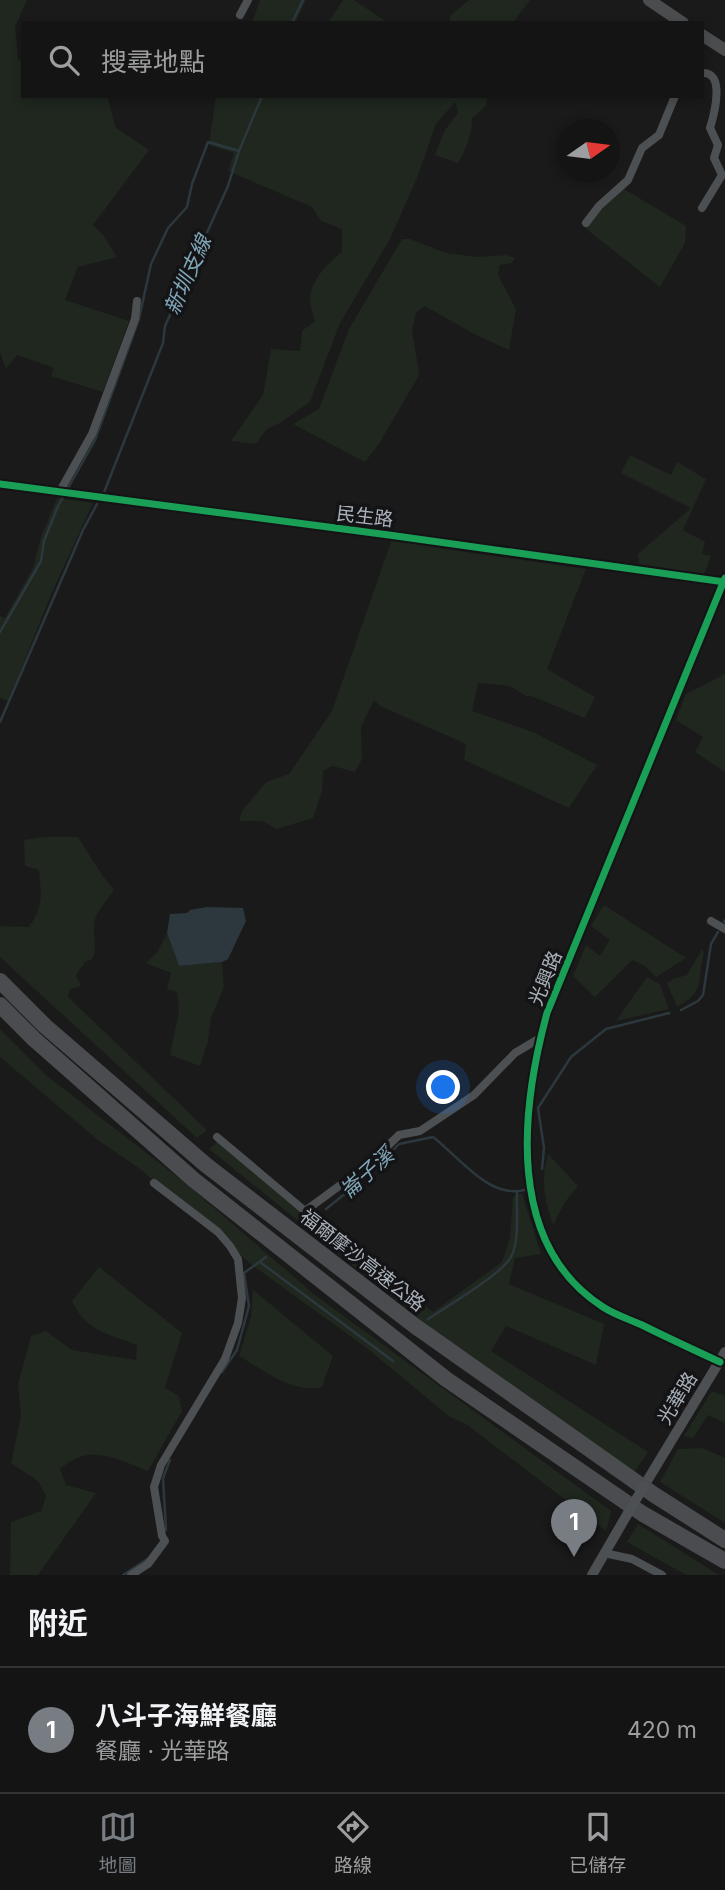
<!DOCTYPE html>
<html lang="zh-TW">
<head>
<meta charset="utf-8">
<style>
  body { margin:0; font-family:Inter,"Noto Sans TC",sans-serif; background:#1d1d1d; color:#f1f3f6 }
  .compass { position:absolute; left:557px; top:119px; width:63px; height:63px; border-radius:50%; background:#141414; box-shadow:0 4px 10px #0003; rotate:76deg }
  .you { position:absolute; left:444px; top:1088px; width:24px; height:24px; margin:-18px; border:5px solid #fff; border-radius:50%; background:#1a73e8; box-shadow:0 0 0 10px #1a73e833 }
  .badge { display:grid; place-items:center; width:46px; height:46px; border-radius:50%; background:#787d83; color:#fff; font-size:23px; font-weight:700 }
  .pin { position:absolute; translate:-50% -58px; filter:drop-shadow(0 2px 4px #0008) }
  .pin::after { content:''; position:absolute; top:37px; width:24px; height:21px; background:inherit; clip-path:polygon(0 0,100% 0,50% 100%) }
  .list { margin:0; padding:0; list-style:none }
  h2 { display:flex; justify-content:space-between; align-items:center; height:91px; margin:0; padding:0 28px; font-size:30px }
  h2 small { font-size:23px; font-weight:400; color:#9d9ea0 }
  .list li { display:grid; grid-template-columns:46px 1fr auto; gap:21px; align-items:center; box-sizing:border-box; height:126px; padding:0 28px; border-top:2px solid #333334 }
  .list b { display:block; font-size:26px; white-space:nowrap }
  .list p { margin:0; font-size:23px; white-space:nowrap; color:#9d9ea0 }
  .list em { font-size:23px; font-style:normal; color:#9d9ea0 }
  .icon { flex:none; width:38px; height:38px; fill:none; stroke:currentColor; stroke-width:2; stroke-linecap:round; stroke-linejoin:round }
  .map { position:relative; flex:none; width:725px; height:1575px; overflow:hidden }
  .search { position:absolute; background:#141414; box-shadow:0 4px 10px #0003; left:21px; right:21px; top:21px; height:77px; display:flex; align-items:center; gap:18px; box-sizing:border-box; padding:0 24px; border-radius:0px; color:#9d9ea0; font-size:26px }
  .sheet { height:217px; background:#141414 }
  nav { display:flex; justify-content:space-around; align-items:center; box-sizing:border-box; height:98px; border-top:2px solid #333334; background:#141414; font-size:19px; color:#9d9ea0 }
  nav a { display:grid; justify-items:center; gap:4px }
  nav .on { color:#787d83 }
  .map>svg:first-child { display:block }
  .green { fill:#1f271f }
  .water { fill:#2c383d }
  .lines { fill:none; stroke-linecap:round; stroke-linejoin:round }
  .stream { stroke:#2c383d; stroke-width:2.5 }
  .minor { stroke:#4d5053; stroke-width:8 }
  .tertiary { stroke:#4d5053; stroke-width:10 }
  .primary { stroke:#4b4c4e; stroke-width:12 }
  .motorway { stroke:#4b4c4f; stroke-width:16 }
  .tertiary-bridge { stroke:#4d5053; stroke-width:10 }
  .cycleway-casing { stroke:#141416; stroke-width:11 }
  .cycleway { stroke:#1a9f57; stroke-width:7 }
  .labels { text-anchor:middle; stroke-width:7; stroke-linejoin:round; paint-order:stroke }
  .street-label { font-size:19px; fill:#aab2bb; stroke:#141416 }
  .water-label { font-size:21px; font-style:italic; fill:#80a7b8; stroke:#141416 }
</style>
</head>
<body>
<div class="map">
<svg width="725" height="1575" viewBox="0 0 725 1575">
  <rect width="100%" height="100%" fill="#1a1a1a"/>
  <g class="green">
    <path d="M0 0H27L15 27 18 59 23 61V96H107L116 128 149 150 93 225 103 235 117 257 78 267 65 300 129 321 103 392 51 376 54 368 17 355 6 369 0 352Z"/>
    <path d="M260 0H306L295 23H252Z"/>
    <path d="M343 0H354L388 23H328Z"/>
    <path d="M469 0H530L513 23H450V16Z"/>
    <path d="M216 96H488L486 106 472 118C472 135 467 148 458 163L435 155 445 130 458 113 455 102 436 124 417 178 390 239 340 323 310 402 278 424 267 429 256 444 231 441 263 395 271 349 300 351 302 331 315 321C313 314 310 306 310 298 310 282 329 261 342 252V229L321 221 312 207 228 171 234 153 209 145Z"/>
    <path d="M624 189 686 226 685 243 660 287 585 228 604 207Z"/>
    <path d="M402 239H410L446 253 478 257 507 255 515 258 512 263 500 265 498 275 516 309 509 350 474 334 425 306 416 312 412 330 419 372 418 377 379 444 365 462 293 424 319 409 349 329Z"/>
    <path d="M630 455 671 475 677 462 706 479 683 530 705 542 702 554 711 556 704 574 639 564 638 554 691 508 621 473Z"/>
    <path d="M57 498 93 503 53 590 8 701 0 698V616L5 618 33 568 41 537Z"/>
    <path d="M392 539 445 549 586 569 547 669 595 697 585 718 531 696H526L510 686 478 683 472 711 533 732 597 765 569 808 464 760 466 744 380 706 374 700 361 727 362 759 355 772 332 766 323 771 322 791 313 818 277 829 262 821H239L242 811 266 782 289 774 332 711Z"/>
    <path d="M725 674V772L695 752 703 737 676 720 686 694Z"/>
    <path d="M44 837H78L102 875 114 890C108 899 98 910 95 919 91 934 99 946 92 959L85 962 76 975 81 986 70 989 68 997 207 1130 197 1138 0 957V926L29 927C44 906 41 895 39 870L25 866 24 840Z"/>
    <path d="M604 905 686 958 656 977 645 966 632 960 595 997 573 976 586 945 600 956 610 940 591 926Z"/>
    <path d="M167 933 179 966 222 962 224 987 211 1018 208 1041 200 1066 170 1055 179 1011 177 992 167 989 171 973 146 963 158 951Z"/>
    <path d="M702 949 704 954C696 983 706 991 677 1007L667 983 673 979 687 975Z"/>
    <path d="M647 977 660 984 669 1009 616 1021Z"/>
    <path d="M0 1029 47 1076 184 1182 315 1295 611 1511 606 1531 466 1424 450 1417 368 1349 252 1265 140 1169 98 1140 0 1057Z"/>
    <path d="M218 1141 310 1217 433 1312 502 1262 510 1238 513 1197 522 1193 541 1254 515 1258 509 1284 604 1324 596 1365 506 1326 491 1351 648 1452 634 1473 459 1351 209 1149Z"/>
    <path d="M548 1154 578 1186 565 1202 553 1225C545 1199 540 1182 548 1154Z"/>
    <path d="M99 1267 182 1333 165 1388 179 1396 182 1411 148 1471C115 1458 89 1443 60 1469L66 1485 96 1493 38 1575H10L11 1522 41 1511 46 1496 38 1481 11 1463 21 1416 18 1384 31 1336 46 1331 72 1350 136 1360 137 1345C109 1334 85 1331 72 1301Z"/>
    <path d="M253 1290 333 1356 322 1387C292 1394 264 1370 239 1356L251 1316Z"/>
    <path d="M712 1391 725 1396V1423L708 1415 693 1438 684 1436Z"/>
    <path d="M702 1448 725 1458V1523L660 1482 678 1449Z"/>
    <path d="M638 1524 719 1575H686L627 1542Z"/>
  </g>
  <path class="water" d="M207 907 243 908 246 921 228 959 222 962 179 966 167 933 170 914 187 913 190 910Z"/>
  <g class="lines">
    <g class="stream">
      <path d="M292 23 303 0"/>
      <path d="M103 495 163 343 165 326 228 186 239 151 262 96"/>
      <path d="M0 632 41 561 44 541 58 506 95 440 139 319 151 264 168 228 187 207 192 184 208 142 239 151"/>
      <path d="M0 722 83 530 97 504"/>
      <path d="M724 922 725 920"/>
      <path d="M681 1010 698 1001 703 995 711 944 718 932"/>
      <path d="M542 1169 544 1148 538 1108 571 1057 606 1029 669 1013"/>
      <path d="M326 1209 373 1171 399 1144 433 1137C459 1157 489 1199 524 1190"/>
      <path d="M260 1262 393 1361"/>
      <path d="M428 1319C446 1307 502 1274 511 1257 520 1240 516 1210 517 1192"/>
      <path d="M222 1372 237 1350 249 1306 244 1273 266 1257"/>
      <path d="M166 1530 163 1478 170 1460"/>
      <path d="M123 1575 149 1558"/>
    </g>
    <g class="minor">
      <path d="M240 15 248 0"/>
      <path d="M702 208 722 175 714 158 718 145 710 128C715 112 725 71 702 73"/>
      <path d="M586 223 599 206 628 180 642 148 659 135 675 96"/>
      <path d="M0 484 389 535 725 582"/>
      <path d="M59 493 92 434 135 319 137 301"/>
      <path d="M711 921 725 929"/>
      <path d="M217 1137 305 1211 369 1164 399 1135 420 1131 474 1095 515 1053 540 1038"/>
      <path d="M720 1362C694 1350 668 1338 642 1325 629 1319 615 1315 603 1307 505 1244 521 1109 547 1013L725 578"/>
      <path d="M604 1553 632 1559 662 1575"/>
      <path d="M131 1575 148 1564 165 1541 162 1536 154 1487 161 1465 225 1359 238 1323 242 1298 238 1259 230 1246 218 1232 154 1183"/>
    </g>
    <g class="tertiary">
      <path d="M644 1486 725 1352"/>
      <path d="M592 1575 628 1513"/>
    </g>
    <g class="primary">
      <path d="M649 0 683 23"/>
      <path d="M702 35 725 50"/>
    </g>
    <g class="motorway">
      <path d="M0 981 45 1026 206 1165 415 1326 653 1494 725 1540"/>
      <path d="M0 1005 34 1039 194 1180 446 1379 643 1514 725 1561"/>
    </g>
    <path class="tertiary-bridge" d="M628 1513 644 1486"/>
    <g class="cycleway-casing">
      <g id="cycleway">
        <path d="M0 484 389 535 725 582"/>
        <path d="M720 1362C694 1350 668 1338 642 1325 629 1319 615 1315 603 1307 505 1244 521 1109 547 1013L725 578"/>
      </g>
    </g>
    <use href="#cycleway" class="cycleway"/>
  </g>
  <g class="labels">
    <g class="street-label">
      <text transform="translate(365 516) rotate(7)" y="7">民生路</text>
      <text transform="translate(545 978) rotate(-68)" y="7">光興路</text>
      <text transform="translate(363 1260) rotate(38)" y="7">福爾摩沙高速公路</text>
      <text transform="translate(677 1398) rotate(-59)" y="7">光華路</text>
    </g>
    <g class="water-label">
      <text transform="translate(188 275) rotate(-66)" y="7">新圳支線</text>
      <text transform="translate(367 1173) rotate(-42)" y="7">崙子溪</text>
    </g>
  </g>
</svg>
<svg class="compass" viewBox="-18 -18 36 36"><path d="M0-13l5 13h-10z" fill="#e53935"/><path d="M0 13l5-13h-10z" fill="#9d9ea0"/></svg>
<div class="you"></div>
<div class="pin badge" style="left:574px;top:1557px">1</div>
<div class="search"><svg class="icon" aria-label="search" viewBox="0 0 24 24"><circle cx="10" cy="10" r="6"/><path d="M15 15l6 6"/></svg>搜尋地點</div>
</div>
<section class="sheet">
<h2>附近<small></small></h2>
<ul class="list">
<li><span class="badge">1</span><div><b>八斗子海鮮餐廳</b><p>餐廳 · 光華路</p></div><em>420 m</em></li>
</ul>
</section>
<nav>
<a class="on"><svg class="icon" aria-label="map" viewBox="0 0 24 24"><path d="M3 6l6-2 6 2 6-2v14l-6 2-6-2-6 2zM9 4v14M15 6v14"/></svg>地圖</a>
<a><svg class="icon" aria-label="directions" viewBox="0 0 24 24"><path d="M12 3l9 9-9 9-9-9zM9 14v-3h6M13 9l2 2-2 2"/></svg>路線</a>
<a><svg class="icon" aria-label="saved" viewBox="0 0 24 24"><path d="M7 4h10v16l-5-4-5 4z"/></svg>已儲存</a>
</nav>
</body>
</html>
